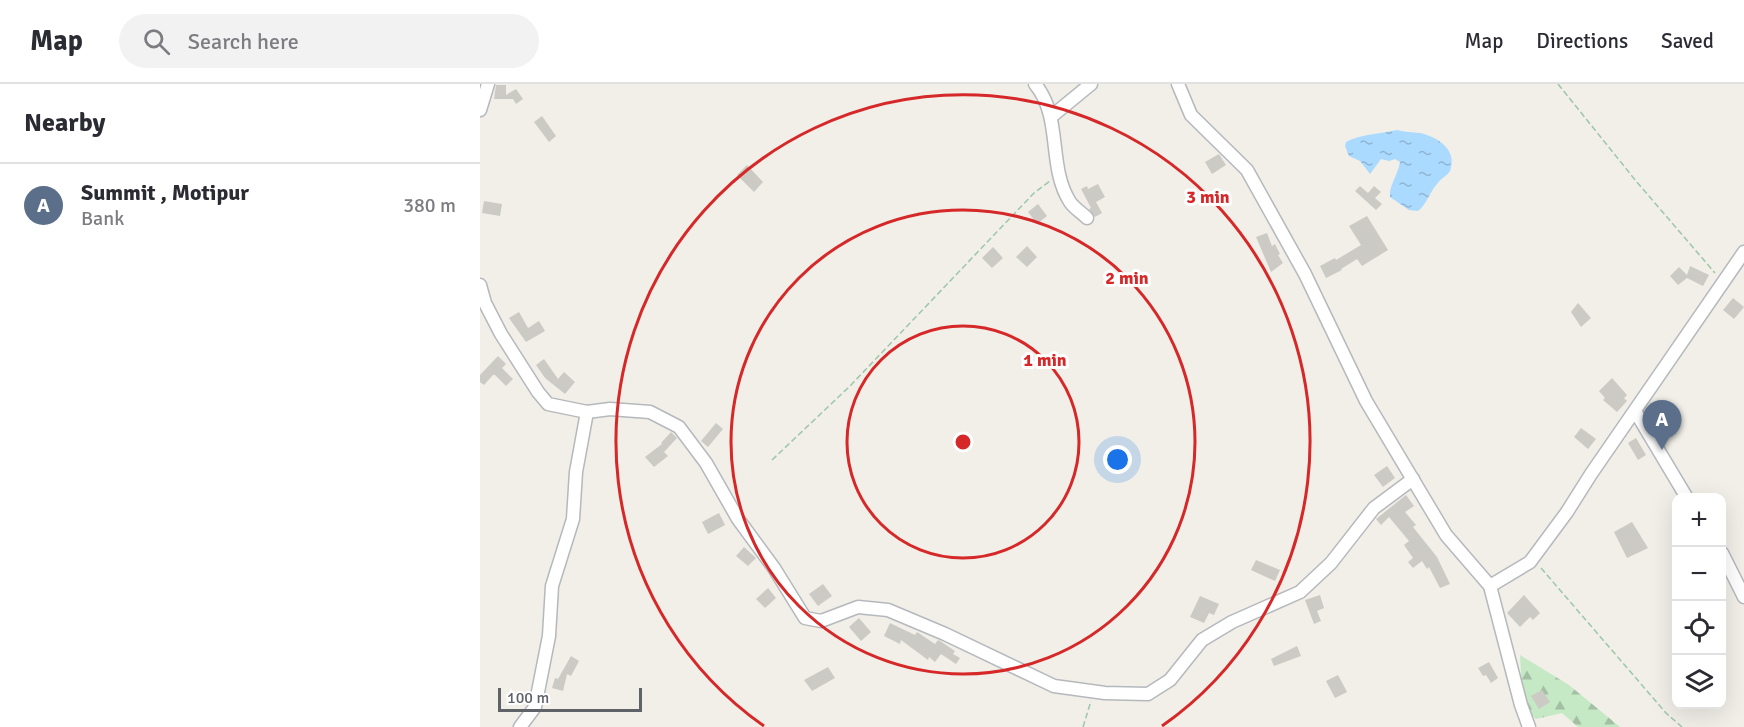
<!DOCTYPE html>
<html lang="en">
<head>
<meta charset="utf-8">
<style>
  body { margin:0; font-family:Signika,sans-serif; background:#f2f2f3; color:#2b2b33 }
  .controls { position:absolute; right:18px; bottom:18px; display:grid; overflow:hidden; border-radius:12px; box-shadow:0 6px 24px #0002 }
  .controls button { width:54px; height:54px; display:grid; place-items:center; padding:0; border:0; border-bottom:2px solid #e1e1e2; background:#fff; color:#2b2b33; font:30px sans-serif }
  .scale { position:absolute; left:18px; bottom:15px; width:144px; box-sizing:border-box; padding-left:6px; border:3px solid #5f6368; border-top:0; font-size:16px; line-height:21px; white-space:nowrap; color:#5f6368; -webkit-text-stroke:4px #fff; paint-order:stroke }
  .you { position:absolute; left:638px; top:376px; width:21px; height:21px; margin:-15px; border:4px solid #fff; border-radius:50%; background:#1a73e8; box-shadow:0 0 0 9px #1a73e833 }
  .badge { display:grid; place-items:center; width:39px; height:39px; border-radius:50%; background:#ea4335; color:#fff; font-size:20px; font-weight:700 }
  .pin { position:absolute; translate:-50% -50px; filter:drop-shadow(0 2px 3px #0008) }
  .pin::after { content:''; position:absolute; top:32px; width:21px; height:18px; background:inherit; clip-path:polygon(0 0,100% 0,50% 100%) }
  .list { margin:0; padding:0; list-style:none }
  h2 { display:flex; justify-content:space-between; align-items:center; height:78px; margin:0; padding:0 24px; font-size:26px }
  h2 small { font-size:20px; font-weight:400; color:#7c7c81 }
  .list li { display:grid; grid-template-columns:39px 1fr auto; gap:18px; align-items:center; box-sizing:border-box; height:84px; padding:0 24px; border-top:2px solid #e1e1e2 }
  .list b { display:block; font-size:22px; white-space:nowrap }
  .list p { margin:0; font-size:20px; white-space:nowrap; color:#7c7c81 }
  .list em { font-size:20px; font-style:normal; color:#7c7c81 }
  .icon { flex:none; width:33px; height:33px; fill:none; stroke:currentColor; stroke-width:2; stroke-linecap:round; stroke-linejoin:round }
  .map { position:relative; flex:none; width:1264px; height:643px; overflow:hidden }
  header { display:flex; align-items:center; gap:36px; box-sizing:border-box; height:84px; padding:0 30px; background:#fff; border-bottom:2px solid #e1e1e2 }
  header strong { font-size:28px }
  nav { display:flex; gap:33px; margin-inline-start:auto; font-size:21px }
  .search { width:420px; height:54px; background:#f2f2f3; display:flex; align-items:center; gap:15px; box-sizing:border-box; padding:0 21px; border-radius:33px; color:#7c7c81; font-size:22px }
  main { display:flex }
  aside { flex:1; background:#fff }
  .map>svg:first-child { display:block }
  .forest { fill:url(#forest-firs) }
  .water { fill:url(#water-ripples) }
  .building { fill:#cccac5 }
  .lines { fill:none; stroke-linecap:round; stroke-linejoin:round }
  .minor-casing { stroke:#b5b8bc; stroke-width:15 }
  .path { stroke:#9cc7a9; stroke-width:1.5; stroke-dasharray:6 3; stroke-linecap:butt }
  .minor { stroke:#fff; stroke-width:12 }
  .ring { fill:none; stroke:#d62828; stroke-width:3 }
  .centre { fill:#d62828; stroke:#fff; stroke-width:3 }
  .ring-label { font-size:18px; text-anchor:middle; font-weight:bold; fill:#d62828; stroke:#fff; stroke-width:6; stroke-linejoin:round; paint-order:stroke }
</style>
</head>
<body>
<header>
<strong>Map</strong>
<div class="search"><svg class="icon" aria-label="search" viewBox="0 0 24 24"><circle cx="10" cy="10" r="6"/><path d="M15 15l6 6"/></svg>Search here</div>
<nav><a>Map</a><a>Directions</a><a>Saved</a></nav>
</header>
<main>
<aside>
<h2>Nearby<small></small></h2>
<ul class="list">
<li><span class="badge" style="background:#5c6f8a">A</span><div><b>Summit , Motipur</b><p>Bank</p></div><em>380 m</em></li>
</ul>
</aside>
<div class="map">
<svg width="1264" height="643" viewBox="0 0 1264 643">
  <defs>
    <pattern id="forest-firs" width="22" height="20" patternUnits="userSpaceOnUse" patternTransform="scale(1.5)"><rect width="22" height="20" fill="#c5e8c5"/><path d="M5 1l3.5 6h-7zM16 11l3.5 6h-7z" fill="#a3c0a4"/></pattern>
    <pattern id="water-ripples" width="26" height="14" patternUnits="userSpaceOnUse" patternTransform="scale(1.5)"><rect width="26" height="14" fill="#aadaff"/><path d="M2 4q2-2 4 0t4 0M15 11q2-2 4 0t4 0" fill="none" stroke="#8eb4d2"/></pattern>
  </defs>
  <rect width="100%" height="100%" fill="#f1efe8"/>
  <path class="forest" d="M1040 571 1089 601 1140 643H1098L1082 629 1056 635 1043 624Z"/>
  <path class="water" d="M917 46C925 48 932 48 940 49 958 53 978 66 970 87 967 92 960 95 957 100 949 109 947 120 938 127L929 126 910 113C909 101 918 91 920 78L915 75 909 77 901 75 890 90 880 77 869 72 865 62 866 58C881 50 900 50 917 46Z"/>
  <g class="building">
    <path d="M16 1H26V11L36 5 43 15 36 20 33 15H14Z"/>
    <path d="M62 32 76 52 69 58 54 38Z"/>
    <path d="M739 70 746 81 732 90 725 78Z"/>
    <path d="M267 81 283 98 274 108 257 91Z"/>
    <path d="M618 100 625 113 616 118 622 129 615 133 609 125 611 124 601 105 607 102 608 105Z"/>
    <path d="M880 102 888 109 894 102 901 108 895 114 902 120 896 126 875 107Z"/>
    <path d="M4 117 22 120 20 132 2 129Z"/>
    <path d="M558 120 567 132 557 140 548 128Z"/>
    <path d="M887 132 908 166 882 182 877 175 861 185 862 186 846 194 840 182 855 174 856 176 881 161 869 142Z"/>
    <path d="M787 149 792 162 795 160 800 170 798 171 803 179 791 188 776 153Z"/>
    <path d="M547 162 557 173 547 183 536 173Z"/>
    <path d="M513 163 523 174 512 184 502 174Z"/>
    <path d="M1210 182 1229 191 1223 202 1207 194 1198 201 1190 192 1199 183 1207 191Z"/>
    <path d="M1253 214 1264 223 1254 235 1243 226Z"/>
    <path d="M1098 219 1111 234 1101 243 1091 228Z"/>
    <path d="M39 228 48 244 59 237 65 247 46 258 29 234Z"/>
    <path d="M18 272 26 280 22 284 33 295 26 302 15 291H13L4 301 0 298V291Z"/>
    <path d="M64 275 78 295 84 288 95 298 85 310 65 294 56 281Z"/>
    <path d="M1132 294 1147 311 1144 314 1147 317 1137 328 1123 316 1125 314 1119 307Z"/>
    <path d="M236 339 243 345 228 363 221 357Z"/>
    <path d="M1101 344 1116 355 1108 365 1094 353Z"/>
    <path d="M191 348 197 354 184 368 188 372 174 383 165 373 182 360 181 359Z"/>
    <path d="M1156 354 1166 371 1158 376 1148 359Z"/>
    <path d="M907 382 915 394 903 403 894 391Z"/>
    <path d="M926 411 934 422 925 428 936 441 933 443 957 473 970 500 960 504 949 483 947 485 942 477 933 484 928 478 933 474 924 461 929 457 909 433 901 441 896 435Z"/>
    <path d="M239 429 245 441 228 450 222 438Z"/>
    <path d="M1152 438 1168 464 1147 474 1134 448Z"/>
    <path d="M264 463 276 474 268 482 256 472Z"/>
    <path d="M776 476 800 486 795 497 771 486Z"/>
    <path d="M343 500 352 512 338 522 329 510Z"/>
    <path d="M288 504 296 514 285 524 276 515Z"/>
    <path d="M840 511 844 524 837 527 841 537 834 540 825 516Z"/>
    <path d="M1044 511 1060 529 1053 536 1050 533 1040 543 1027 529Z"/>
    <path d="M720 512 739 520 734 531 729 529 724 539 710 533Z"/>
    <path d="M379 534 391 548 381 557 369 543Z"/>
    <path d="M410 539 435 551 437 548 455 560 458 556 460 557 475 567 473 570 480 574 476 580 461 570 455 578 449 573 448 576 421 556 420 560 404 552Z"/>
    <path d="M817 562 821 572 794 582 791 575Z"/>
    <path d="M91 572 99 577 91 592 87 590 83 607 72 604 75 594 78 595Z"/>
    <path d="M1009 578 1018 594 1011 599 1006 591 1003 592 998 584Z"/>
    <path d="M348 583 355 594 332 607 324 596Z"/>
    <path d="M858 591 867 608 855 614 846 597Z"/>
    <path d="M1062 606 1070 618 1059 625 1051 612Z"/>
  </g>
  <g class="lines">
    <g class="minor-casing">
      <g id="minor">
        <path d="M555 0C583 34 567 82 590 118 594 124 602 129 607 134"/>
        <path d="M698 0 711 31 767 86 825 190 886 317 966 451 1010 502 1041 621 1049 643"/>
        <path d="M0 26 8 0"/>
        <path d="M572 32 611 0"/>
        <path d="M0 201 5 219 21 250 58 308 68 320 107 328 130 325 170 328 199 343 226 379 258 435 294 484 325 534 341 537 378 523 408 526 465 550 574 602 625 609 668 610 690 596 722 556 752 538 820 508 851 479 894 424 933 395"/>
        <path d="M1155 327 1207 414"/>
        <path d="M1242 469 1264 513"/>
        <path d="M1010 502 1050 478 1087 428 1111 390 1264 168"/>
        <path d="M40 643 55 623 69 552 72 502 93 435 96 388 107 328"/>
      </g>
    </g>
    <g class="path">
      <path d="M1078 0 1156 97 1235 189"/>
      <path d="M292 376 370 302 554 109 570 97"/>
      <path d="M1061 484 1186 629 1202 643"/>
      <path d="M603 643 611 617"/>
    </g>
    <use href="#minor" class="minor"/>
  </g>
  <g class="ring">
    <circle cx="483" cy="358" r="116"/>
    <circle cx="483" cy="358" r="232"/>
    <path d="M284 642A347 347 0 1 1 682 642"/>
  </g>
  <circle cx="483" cy="358" r="9" class="centre"/>
  <g class="ring-label">
    <text x="728" y="119">3 min</text>
    <text x="647" y="200">2 min</text>
    <text x="565" y="282">1 min</text>
  </g>
</svg>
<div class="controls">
<button>+</button>
<button>−</button>
<button><svg class="icon" aria-label="locate" viewBox="0 0 24 24"><circle cx="12" cy="12" r="6"/><path d="M12 2v4M12 18v4M2 12h4M18 12h4"/></svg></button>
<button><svg class="icon" aria-label="layers" viewBox="0 0 24 24"><path d="M12 4l9 5-9 5-9-5zM3 14l9 5 9-5"/></svg></button>
</div>
<div class="scale">100 m</div>
<div class="you"></div>
<div class="pin badge" style="left:1182px;top:366px;background:#5c6f8a">A</div>
</div>
</main>
</body>
</html>
